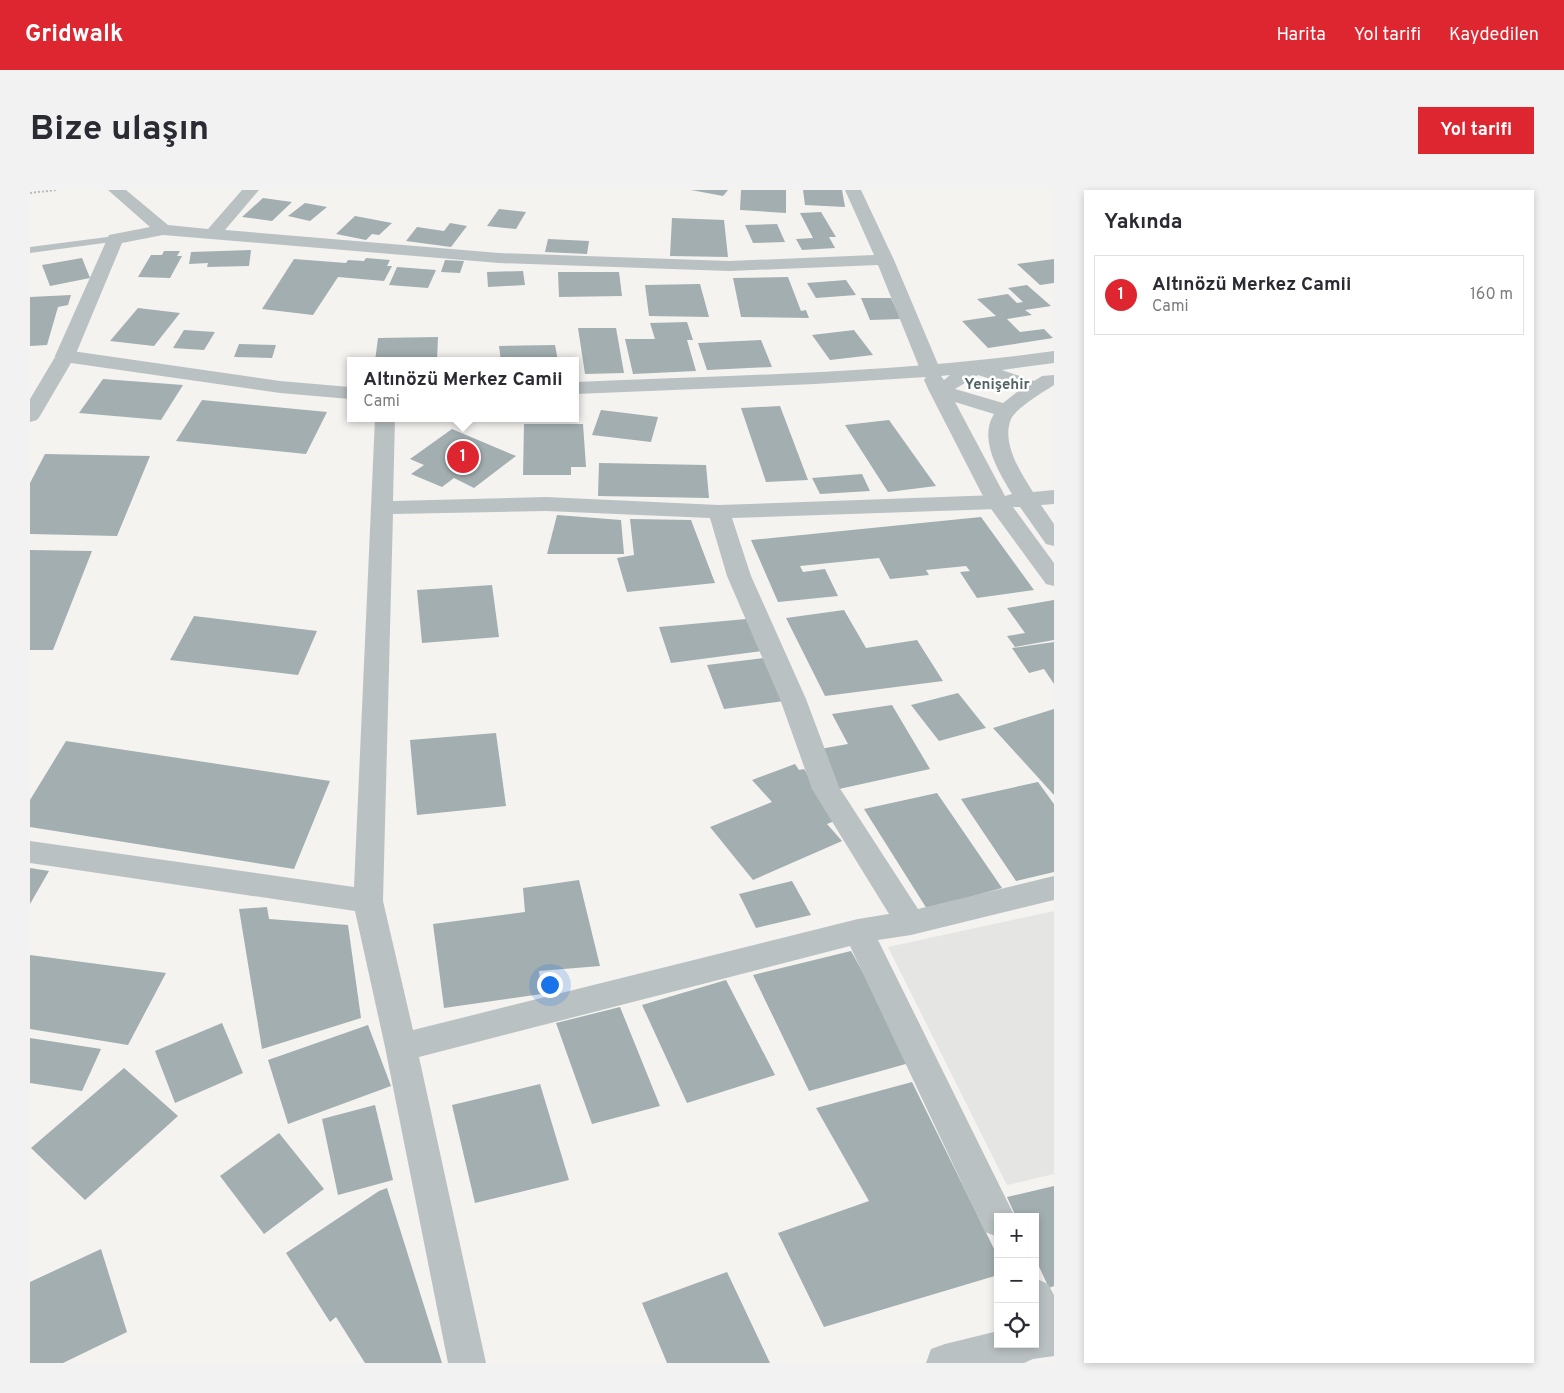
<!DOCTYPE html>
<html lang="tr">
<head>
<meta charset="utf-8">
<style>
  body { margin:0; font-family:Overpass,sans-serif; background:#f2f2f3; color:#2b2b33 }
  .controls { position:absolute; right:15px; bottom:15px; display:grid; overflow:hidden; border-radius:0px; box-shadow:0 2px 8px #0003 }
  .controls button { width:45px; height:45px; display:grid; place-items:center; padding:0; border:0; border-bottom:1px solid #e1e1e2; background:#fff; color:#2b2b33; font:25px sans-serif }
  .you { position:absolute; left:519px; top:794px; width:18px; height:18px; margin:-12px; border:4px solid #fff; border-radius:50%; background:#1a73e8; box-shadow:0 0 0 8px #1a73e833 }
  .badge { display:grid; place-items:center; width:32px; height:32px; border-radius:50%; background:#de2630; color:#fff; font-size:16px; font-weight:700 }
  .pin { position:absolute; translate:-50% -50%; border:2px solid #fff; box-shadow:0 1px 5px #0006 }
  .popup { position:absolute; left:317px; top:167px; width:232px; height:65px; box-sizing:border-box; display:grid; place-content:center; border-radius:0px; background:#fff; filter:drop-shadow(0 1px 4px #0005); font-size:16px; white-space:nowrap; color:#7c7c81 }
  .popup b { font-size:19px; color:#2b2b33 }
  .popup::after { content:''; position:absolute; left:50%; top:100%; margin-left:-10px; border:10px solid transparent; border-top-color:#fff }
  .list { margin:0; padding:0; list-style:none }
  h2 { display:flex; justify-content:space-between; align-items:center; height:65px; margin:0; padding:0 20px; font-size:21px }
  h2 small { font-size:16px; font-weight:400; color:#7c7c81 }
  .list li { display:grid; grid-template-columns:32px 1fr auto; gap:15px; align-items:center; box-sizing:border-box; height:80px; margin:0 10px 10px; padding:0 10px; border:1px solid #e1e1e2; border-radius:0px }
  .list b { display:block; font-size:19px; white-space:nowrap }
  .list p { margin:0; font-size:16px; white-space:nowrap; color:#7c7c81 }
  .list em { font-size:16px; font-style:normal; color:#7c7c81 }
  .icon { flex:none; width:28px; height:28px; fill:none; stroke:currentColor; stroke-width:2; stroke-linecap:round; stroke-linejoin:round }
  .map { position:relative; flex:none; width:1024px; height:1173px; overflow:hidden; border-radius:0px }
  header { display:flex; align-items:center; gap:30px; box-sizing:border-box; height:70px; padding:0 25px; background:#de2630; color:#fff }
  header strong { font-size:24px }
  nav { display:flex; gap:28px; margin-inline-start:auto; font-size:18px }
  .intro { display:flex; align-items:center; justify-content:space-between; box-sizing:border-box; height:120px; padding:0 30px }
  h1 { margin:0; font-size:35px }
  .button { padding:12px 22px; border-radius:0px; background:#de2630; color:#fff; font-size:18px; font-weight:700 }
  main { display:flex; gap:30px; padding:0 30px }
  aside { flex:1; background:#fff; border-radius:0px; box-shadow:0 2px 8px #0003 }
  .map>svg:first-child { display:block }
  .built { fill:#e5e5e4 }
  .building { fill:#a2aeb0 }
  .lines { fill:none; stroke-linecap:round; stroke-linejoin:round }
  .path { stroke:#b5babb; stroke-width:2; stroke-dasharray:2 2; stroke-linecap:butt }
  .service { fill:#bac1c3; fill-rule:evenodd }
  .minor { fill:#bac1c3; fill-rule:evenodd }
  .tertiary { fill:#bac1c3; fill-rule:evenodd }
  .labels { text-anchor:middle; stroke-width:5; stroke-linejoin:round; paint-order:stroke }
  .far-district-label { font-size:15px; font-weight:bold; fill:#526366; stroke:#fff }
</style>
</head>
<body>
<header>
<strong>Gridwalk</strong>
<nav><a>Harita</a><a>Yol tarifi</a><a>Kaydedilen</a></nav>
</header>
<div class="intro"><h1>Bize ulaşın</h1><a class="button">Yol tarifi</a></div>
<main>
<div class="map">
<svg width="1024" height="1173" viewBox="0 0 1024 1173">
  <rect width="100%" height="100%" fill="#f4f3f0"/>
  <path class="built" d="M1024 721V984L977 995 858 757Z"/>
  <g class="building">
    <path d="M661 0H698L693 6Z"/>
    <path d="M711 0H756V23L710 20Z"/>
    <path d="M773 0H812L815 17 775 15Z"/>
    <path d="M233 8 262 12 242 31 212 27Z"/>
    <path d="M275 13 297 17 280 31 258 26Z"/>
    <path d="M469 19 496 22 486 39 457 36Z"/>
    <path d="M791 22 806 47H799L805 58 772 60 766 49 783 48 770 23Z"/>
    <path d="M325 26 362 33 349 45 342 44 336 50 306 44Z"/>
    <path d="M642 28 694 30 698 67 640 66Z"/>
    <path d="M420 33 437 36 421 57 376 51 387 37 414 41Z"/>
    <path d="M747 34 755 52 723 53 715 35Z"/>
    <path d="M518 49 559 51 557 64 515 62Z"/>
    <path d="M221 60 219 76 177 77 178 73 159 74 161 62Z"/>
    <path d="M134 61H150L147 66H152L140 88 108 87 121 65H132Z"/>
    <path d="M52 68 60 88 20 96 12 75Z"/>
    <path d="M336 68 360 70 357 76H362L354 91 308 87 283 125 232 119 264 69 316 73 318 70 334 71Z"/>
    <path d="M1024 69V93L1010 95 987 74Z"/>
    <path d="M415 70 434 71 430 83 411 82Z"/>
    <path d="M367 77 406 80 398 98 359 95Z"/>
    <path d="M493 81 495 95 458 97 457 82Z"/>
    <path d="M528 82H589L592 106 529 107Z"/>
    <path d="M758 87 771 121 776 120 779 128 711 127 703 88Z"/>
    <path d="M816 90 826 105 786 108 777 93Z"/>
    <path d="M670 94 679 127 619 126 615 95Z"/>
    <path d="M997 95 1021 116 995 120 1002 125 977 129 990 142 1014 139 1023 148 958 158 932 131 966 126 947 109 978 104 987 113 993 112 978 98Z"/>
    <path d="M41 105 38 115 28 117 17 155 0 156V107Z"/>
    <path d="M831 108H861L871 129 840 130Z"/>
    <path d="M108 118 150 123 124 156 80 151Z"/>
    <path d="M657 132 663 150H657L666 181 603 184 595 149H625L620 133Z"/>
    <path d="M548 138H586L594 183 555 184Z"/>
    <path d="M154 140 185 142 174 160 143 158Z"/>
    <path d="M824 140 843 165 800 170 782 145Z"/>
    <path d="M408 147 407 171H345L348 148Z"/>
    <path d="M731 150 742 177 677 180 668 153Z"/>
    <path d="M209 154 246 155 242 168 204 167Z"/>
    <path d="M525 155 528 171H471L469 156Z"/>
    <path d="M73 189 153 195 131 230 49 223Z"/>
    <path d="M172 210 297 222 276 264 146 251Z"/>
    <path d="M750 216 778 290 736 292 711 218Z"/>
    <path d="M571 220 628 227 621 252 562 245Z"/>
    <path d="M859 230 906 296 858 302 815 235Z"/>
    <path d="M494 234H553L556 277H541V285H493Z"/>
    <path d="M422 239 486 266 444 298 424 288 412 297 381 284 394 275 380 269Z"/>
    <path d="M15 264 120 266 87 346 0 344V293Z"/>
    <path d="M569 273 676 275 679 308 568 306Z"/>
    <path d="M832 284 840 301 790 304 782 288Z"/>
    <path d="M527 325 591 330 594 364H517Z"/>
    <path d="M951 327 1004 400 947 408 930 382 940 381 936 376 896 380 899 385 860 389 849 368 770 376 773 382 795 379 808 406 748 412 721 350Z"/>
    <path d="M600 329 661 330 685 393 597 402 587 368 604 365Z"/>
    <path d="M0 360 62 361 23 460H0Z"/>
    <path d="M462 395 469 447 392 453 387 400Z"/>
    <path d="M1024 410V450L985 457 977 446 995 443 977 418Z"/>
    <path d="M814 420 836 458 887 450 913 491 795 506 756 428Z"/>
    <path d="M164 426 287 441 268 485 140 470Z"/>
    <path d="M716 429 732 461 641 473 629 437Z"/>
    <path d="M1024 452V494L1014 479 999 483 982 458Z"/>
    <path d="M735 468 754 511 694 519 677 475Z"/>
    <path d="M928 503 956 538 909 551 881 515Z"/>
    <path d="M862 515 900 579 809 599 790 559 818 554 802 524Z"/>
    <path d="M1024 519V605L963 538Z"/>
    <path d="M466 543 476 616 387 625 380 550Z"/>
    <path d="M36 551 300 591 264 679 0 637V610Z"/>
    <path d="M765 574 769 580 774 579 807 630 797 634 812 651 723 690 680 637 742 612 722 590Z"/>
    <path d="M1008 592 1024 614V682L986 691 931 609Z"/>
    <path d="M907 603 972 698 897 719 834 619Z"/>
    <path d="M0 678 19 681 0 714Z"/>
    <path d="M549 690 570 776 509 781 512 804 414 818 403 734 495 722 493 698Z"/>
    <path d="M762 691 781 725 726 738 709 704Z"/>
    <path d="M237 717 239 729 318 735 331 828 232 859 209 719Z"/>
    <path d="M821 761 883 872 779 901 723 785Z"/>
    <path d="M0 765 45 771 136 783 98 855 0 839Z"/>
    <path d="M696 790 745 885 657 913 612 815Z"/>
    <path d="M590 817 630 916 562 934 526 833Z"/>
    <path d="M192 833 213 883 145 913 125 861Z"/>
    <path d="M338 835 361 896 258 934 238 870Z"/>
    <path d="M0 848 71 859 52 901 0 893Z"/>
    <path d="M94 878 148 926 55 1010 1 958Z"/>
    <path d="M882 892 968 1067V1085L794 1137 748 1043 839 1011 786 918Z"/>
    <path d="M510 894 539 990 445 1013 422 915Z"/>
    <path d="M345 915 363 990 308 1005 292 929Z"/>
    <path d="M249 943 294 999 234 1044 190 986Z"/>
    <path d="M1024 996V1096L1019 1098 1005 1068V1027H986L977 1007Z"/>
    <path d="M357 998 412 1173H335L306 1127 300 1132 256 1063 349 1001Z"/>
    <path d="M71 1059 97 1142 33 1173H0V1092Z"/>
    <path d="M697 1082 740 1173H637L612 1113Z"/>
  </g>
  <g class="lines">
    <path class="path" d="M0 3 26 0"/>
    <path class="service" d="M85 46 89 47 90 49 89 51 0 63V57Z"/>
    <g class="minor">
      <path d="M78 0H96L138 35 178 39 212 0H229L195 40 469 63 699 71 844 65 815 0H831L864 70 910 179 907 183 900 185 893 183 890 179 848 75 699 81 469 73 133 45 92 53 45 166 42 170 35 172 28 170 25 166 79 45 120 37Z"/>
      <path d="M345 228H365L363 311 516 307 689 315 967 305 975 307 978 312 975 317 967 319 702 328 721 386 776 509 809 597 888 719 1024 686V710L881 745 848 750 985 1027H968V1047L955 1042 820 756 389 867 456 1173H418L355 857 325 721 0 673V651L324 697ZM516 321 680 328 697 386 750 509 782 599 859 724 828 729 383 840 353 711 363 324Z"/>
      <path d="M1005 1088 1018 1094 1024 1105V1165L1010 1160 1005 1149Z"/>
    </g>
    <g class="tertiary">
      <path d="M35 160 250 191 320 197V209L250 203 41 173 10 226 7 230 0 232V209L28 162Z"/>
      <path d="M1024 161V173L972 180 1004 191 1012 186 1024 185V195C1012 203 987 217 981 229 971 253 991 283 1003 302L1024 300V314L1011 315 1024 334V356L1016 354 990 317H983L1024 373V396L1016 394 956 312 899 201 894 190 896 187 785 194 546 204V192C705 185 866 183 1024 161ZM920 185 914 190 911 186ZM948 185 991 199 973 213 925 199ZM925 212 964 224C948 249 969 282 982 304L975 306Z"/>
      <path d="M1024 1128V1166L1003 1169 994 1173H896L901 1159 915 1154 968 1141V1154H1005V1132Z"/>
    </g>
  </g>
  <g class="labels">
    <g class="far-district-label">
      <text x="967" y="199">Yenişehir</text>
    </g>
  </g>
</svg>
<div class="controls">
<button>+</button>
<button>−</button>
<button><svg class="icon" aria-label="locate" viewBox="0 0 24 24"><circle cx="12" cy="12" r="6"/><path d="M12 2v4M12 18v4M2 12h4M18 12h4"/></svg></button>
</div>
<div class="you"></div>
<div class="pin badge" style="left:433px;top:267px">1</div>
<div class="popup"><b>Altınözü Merkez Camii</b>Cami</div>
</div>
<aside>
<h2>Yakında<small></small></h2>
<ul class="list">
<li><span class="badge">1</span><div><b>Altınözü Merkez Camii</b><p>Cami</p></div><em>160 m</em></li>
</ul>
</aside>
</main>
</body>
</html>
